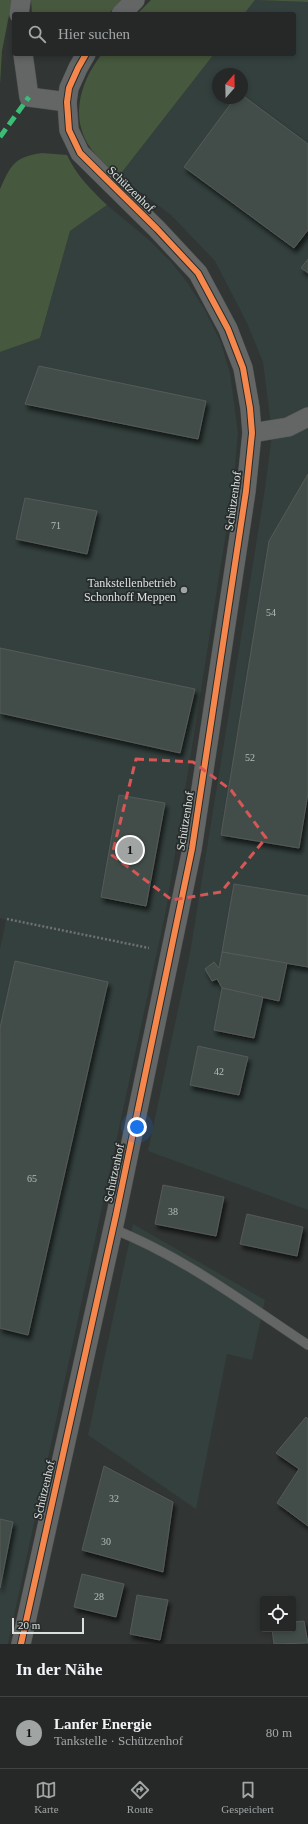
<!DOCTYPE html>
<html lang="de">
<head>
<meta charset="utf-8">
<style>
  body { margin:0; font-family:"Times New Roman",serif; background:#2d302f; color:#f1f3f6 }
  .controls { position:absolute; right:12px; bottom:12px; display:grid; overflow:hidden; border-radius:4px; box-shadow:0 2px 6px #0003 }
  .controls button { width:36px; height:36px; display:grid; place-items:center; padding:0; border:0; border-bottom:1px solid #424444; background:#252827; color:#f1f3f6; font:20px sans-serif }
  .compass { position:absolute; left:212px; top:68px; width:36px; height:36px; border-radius:50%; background:#252827; box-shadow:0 2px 6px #0003; rotate:20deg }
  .scale { position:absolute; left:12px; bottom:10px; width:72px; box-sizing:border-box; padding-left:4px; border:2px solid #dbe0de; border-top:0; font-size:11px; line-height:14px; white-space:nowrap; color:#dbe0de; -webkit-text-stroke:3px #262c2b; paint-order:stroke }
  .you { position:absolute; left:137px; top:1127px; width:14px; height:14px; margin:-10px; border:3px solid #fff; border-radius:50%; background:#1a73e8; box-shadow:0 0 0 6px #1a73e833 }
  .badge { display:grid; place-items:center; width:26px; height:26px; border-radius:50%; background:#a0a4a2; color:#111; font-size:13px; font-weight:700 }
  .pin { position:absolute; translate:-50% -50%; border:2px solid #fff; box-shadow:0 1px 4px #0006 }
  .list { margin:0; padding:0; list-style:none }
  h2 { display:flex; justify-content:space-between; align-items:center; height:52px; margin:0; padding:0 16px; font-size:17px }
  h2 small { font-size:13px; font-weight:400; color:#a3a6a7 }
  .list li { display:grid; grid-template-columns:26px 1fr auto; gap:12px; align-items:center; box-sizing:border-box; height:72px; padding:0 16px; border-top:1px solid #424444 }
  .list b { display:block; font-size:15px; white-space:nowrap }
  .list p { margin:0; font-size:13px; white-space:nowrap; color:#a3a6a7 }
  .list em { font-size:13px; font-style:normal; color:#a3a6a7 }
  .icon { flex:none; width:22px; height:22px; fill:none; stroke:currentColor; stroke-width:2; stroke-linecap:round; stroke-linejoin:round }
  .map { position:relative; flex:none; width:308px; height:1644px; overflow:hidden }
  .search { position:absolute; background:#252827; box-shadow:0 2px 6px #0003; left:12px; right:12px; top:12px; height:44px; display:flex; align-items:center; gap:10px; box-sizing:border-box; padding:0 14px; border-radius:4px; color:#a3a6a7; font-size:15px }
  .sheet { height:124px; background:#252827 }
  nav { display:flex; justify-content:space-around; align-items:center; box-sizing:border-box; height:56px; border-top:1px solid #424444; background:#252827; font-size:11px; color:#a3a6a7 }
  nav a { display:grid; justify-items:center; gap:2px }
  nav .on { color:#a0a4a2 }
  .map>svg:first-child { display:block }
  .built { fill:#33403d; fill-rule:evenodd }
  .green { fill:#46583d }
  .building { fill:#434e49; stroke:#565958; filter:url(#shadow) }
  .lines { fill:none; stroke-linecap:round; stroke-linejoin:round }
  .lane-casing { stroke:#505352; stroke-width:10 }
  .street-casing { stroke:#505352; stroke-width:20 }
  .path { stroke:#6f7271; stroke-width:2.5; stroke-dasharray:2 2; stroke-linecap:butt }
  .lane { stroke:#646666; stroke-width:9 }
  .street { stroke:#646666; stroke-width:19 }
  .quiet { stroke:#3abd76; stroke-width:5; stroke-dasharray:10 5; stroke-linecap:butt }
  .cycleway-casing { stroke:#262c2b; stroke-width:8 }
  .cycleway { stroke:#f5874c; stroke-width:6 }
  .marked { fill:none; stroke:#d75656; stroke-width:3; stroke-dasharray:8 5; stroke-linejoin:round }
  .poi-dot { fill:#a0a4a2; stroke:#262c2b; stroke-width:1.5 }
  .labels { text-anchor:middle; stroke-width:3.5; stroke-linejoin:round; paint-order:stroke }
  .number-label { font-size:10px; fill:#b5bcb9 }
  .street-label { font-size:12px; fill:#dbe0de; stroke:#262c2b }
  .poi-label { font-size:12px; fill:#dbe0de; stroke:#262c2b; text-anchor:end }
</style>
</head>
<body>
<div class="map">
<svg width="308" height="1644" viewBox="0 0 308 1644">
  <defs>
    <filter id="shadow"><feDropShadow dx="2.5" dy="4.5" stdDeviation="2" flood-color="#0009"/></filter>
  </defs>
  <rect width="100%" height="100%" fill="#313534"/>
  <g class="built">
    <path d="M255 0 308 2V1210L148 1151 190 953 265 489 272 433 263 362 246 321 215 261 171 215 119 176 214 54H294V14H244ZM218 74H242V98H218Z"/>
    <path d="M107 205 149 240 170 261 187 282 205 310 221 343 230 373 238 433 233 489 166 910 8 1644H0V949L6 920 0 918V352L40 338 70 231Z"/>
    <path d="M133 1224 265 1300 252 1360 227 1354 196 1509 88 1435Z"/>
  </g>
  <g class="green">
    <path d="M0 0H12L2 51 0 85Z"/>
    <path d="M31 0H122L108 14H32Z"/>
    <path d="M151 0H308V2L255 0 244 14H137Z"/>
    <path d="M102 54H214L119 176C112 169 103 163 96 155 68 124 78 84 102 54Z"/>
    <path d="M42 153 67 155C76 175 92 191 107 205L70 231 40 338 0 352V189C11 165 14 157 42 153Z"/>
  </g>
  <g class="building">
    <path d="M242 95 308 144V230L294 248 184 167 235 98H242Z"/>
    <path d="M308 259V273L301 268Z"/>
    <path d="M39 366 206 401 198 439 25 404Z"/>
    <path d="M308 474V793L299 848 221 835 269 541Z"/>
    <path d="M25 498 97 511 87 554 16 539Z"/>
    <path d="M0 648 195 689 180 753 0 713Z"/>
    <path d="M119 795 165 803 146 906 101 897Z"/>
    <path d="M234 884 308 896V967L222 952Z"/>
    <path d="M222 952 287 963 279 1001 222 988 217 979 212 981 205 969 214 962 219 968Z"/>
    <path d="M15 961 108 982 28 1335 0 1328V1028Z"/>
    <path d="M222 988 263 997 254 1038 214 1030Z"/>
    <path d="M198 1046 248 1057 239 1095 190 1085Z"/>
    <path d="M163 1185 224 1197 216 1236 155 1224Z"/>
    <path d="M247 1214 303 1227 297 1256 240 1244Z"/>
    <path d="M306 1417 308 1419V1526L277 1503 299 1469 276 1453Z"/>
    <path d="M104 1466 173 1502 163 1572 82 1550Z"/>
    <path d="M0 1519 13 1522 0 1588Z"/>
    <path d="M82 1574 124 1584 116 1617 74 1607Z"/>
    <path d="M137 1595 168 1600 160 1640 130 1634Z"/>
    <path d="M304 1621 308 1643 274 1644 272 1629H293V1622Z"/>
  </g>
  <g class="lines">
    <g class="lane-casing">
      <path id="lane" d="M113 1229C182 1256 246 1304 308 1345"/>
    </g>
    <g class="street-casing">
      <g id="street">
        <path d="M19 14 21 0"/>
        <path d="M121 14 135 0"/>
        <path d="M23 54 29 97 67 102"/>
        <path d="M252 433 288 427 308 417"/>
        <path d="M21 1644 116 1215 192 849 246 491 252 433 250 408 243 368 228 329 198 273 157 229 80 153 69 130 67 102 69 88 78 68 86 54"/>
      </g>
    </g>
    <path class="path" d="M7 919 149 948"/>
    <use href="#lane" class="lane"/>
    <use href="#street" class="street"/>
    <path class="quiet" d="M0 137 29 97"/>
    <g class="cycleway-casing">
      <path id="cycleway" d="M21 1644 116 1215 192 849 246 491 252 433 250 408 243 368 228 329 198 273 157 229 80 153 69 130 67 102 69 88 78 68 86 54"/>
    </g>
    <use href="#cycleway" class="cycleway"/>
  </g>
  <path class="marked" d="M136 759 193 762 231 790 266 838 221 892 172 900 112 855Z"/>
  <circle class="poi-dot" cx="184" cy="590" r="4"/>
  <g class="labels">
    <g class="number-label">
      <text x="56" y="529">71</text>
      <text x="271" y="616">54</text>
      <text x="250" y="761">52</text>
      <text x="219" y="1075">42</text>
      <text x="32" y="1182">65</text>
      <text x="173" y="1215">38</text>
      <text x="114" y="1502">32</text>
      <text x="106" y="1545">30</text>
      <text x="99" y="1600">28</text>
    </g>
    <g class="street-label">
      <text transform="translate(131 189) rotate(44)" y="4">Schützenhof</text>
      <text transform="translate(233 501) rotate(-82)" y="4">Schützenhof</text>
      <text transform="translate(185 821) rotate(-81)" y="4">Schützenhof</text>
      <text transform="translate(114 1173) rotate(-78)" y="4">Schützenhof</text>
      <text transform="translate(44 1490) rotate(-77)" y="4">Schützenhof</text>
    </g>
    <g class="poi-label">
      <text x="176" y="587">Tankstellenbetrieb<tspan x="176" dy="14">Schonhoff Meppen</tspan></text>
    </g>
  </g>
</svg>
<div class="controls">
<button><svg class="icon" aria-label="locate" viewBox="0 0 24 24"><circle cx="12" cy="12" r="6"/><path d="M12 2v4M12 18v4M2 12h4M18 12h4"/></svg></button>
</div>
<svg class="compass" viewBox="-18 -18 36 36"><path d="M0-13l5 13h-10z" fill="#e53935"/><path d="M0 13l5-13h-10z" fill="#a3a6a7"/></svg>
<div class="scale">20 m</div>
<div class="you"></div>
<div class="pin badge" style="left:130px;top:850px">1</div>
<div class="search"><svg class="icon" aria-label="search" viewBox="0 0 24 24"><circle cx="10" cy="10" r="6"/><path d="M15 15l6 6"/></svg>Hier suchen</div>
</div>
<section class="sheet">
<h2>In der Nähe<small></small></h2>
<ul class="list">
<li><span class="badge">1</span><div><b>Lanfer Energie</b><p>Tankstelle · Schützenhof</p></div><em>80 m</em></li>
</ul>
</section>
<nav>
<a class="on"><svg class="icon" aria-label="map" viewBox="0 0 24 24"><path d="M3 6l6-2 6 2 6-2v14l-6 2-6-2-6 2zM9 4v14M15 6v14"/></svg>Karte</a>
<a><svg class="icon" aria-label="directions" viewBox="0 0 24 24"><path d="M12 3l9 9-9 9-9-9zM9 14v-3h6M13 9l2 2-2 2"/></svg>Route</a>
<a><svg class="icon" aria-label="saved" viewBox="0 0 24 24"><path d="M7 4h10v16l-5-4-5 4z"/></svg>Gespeichert</a>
</nav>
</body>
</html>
